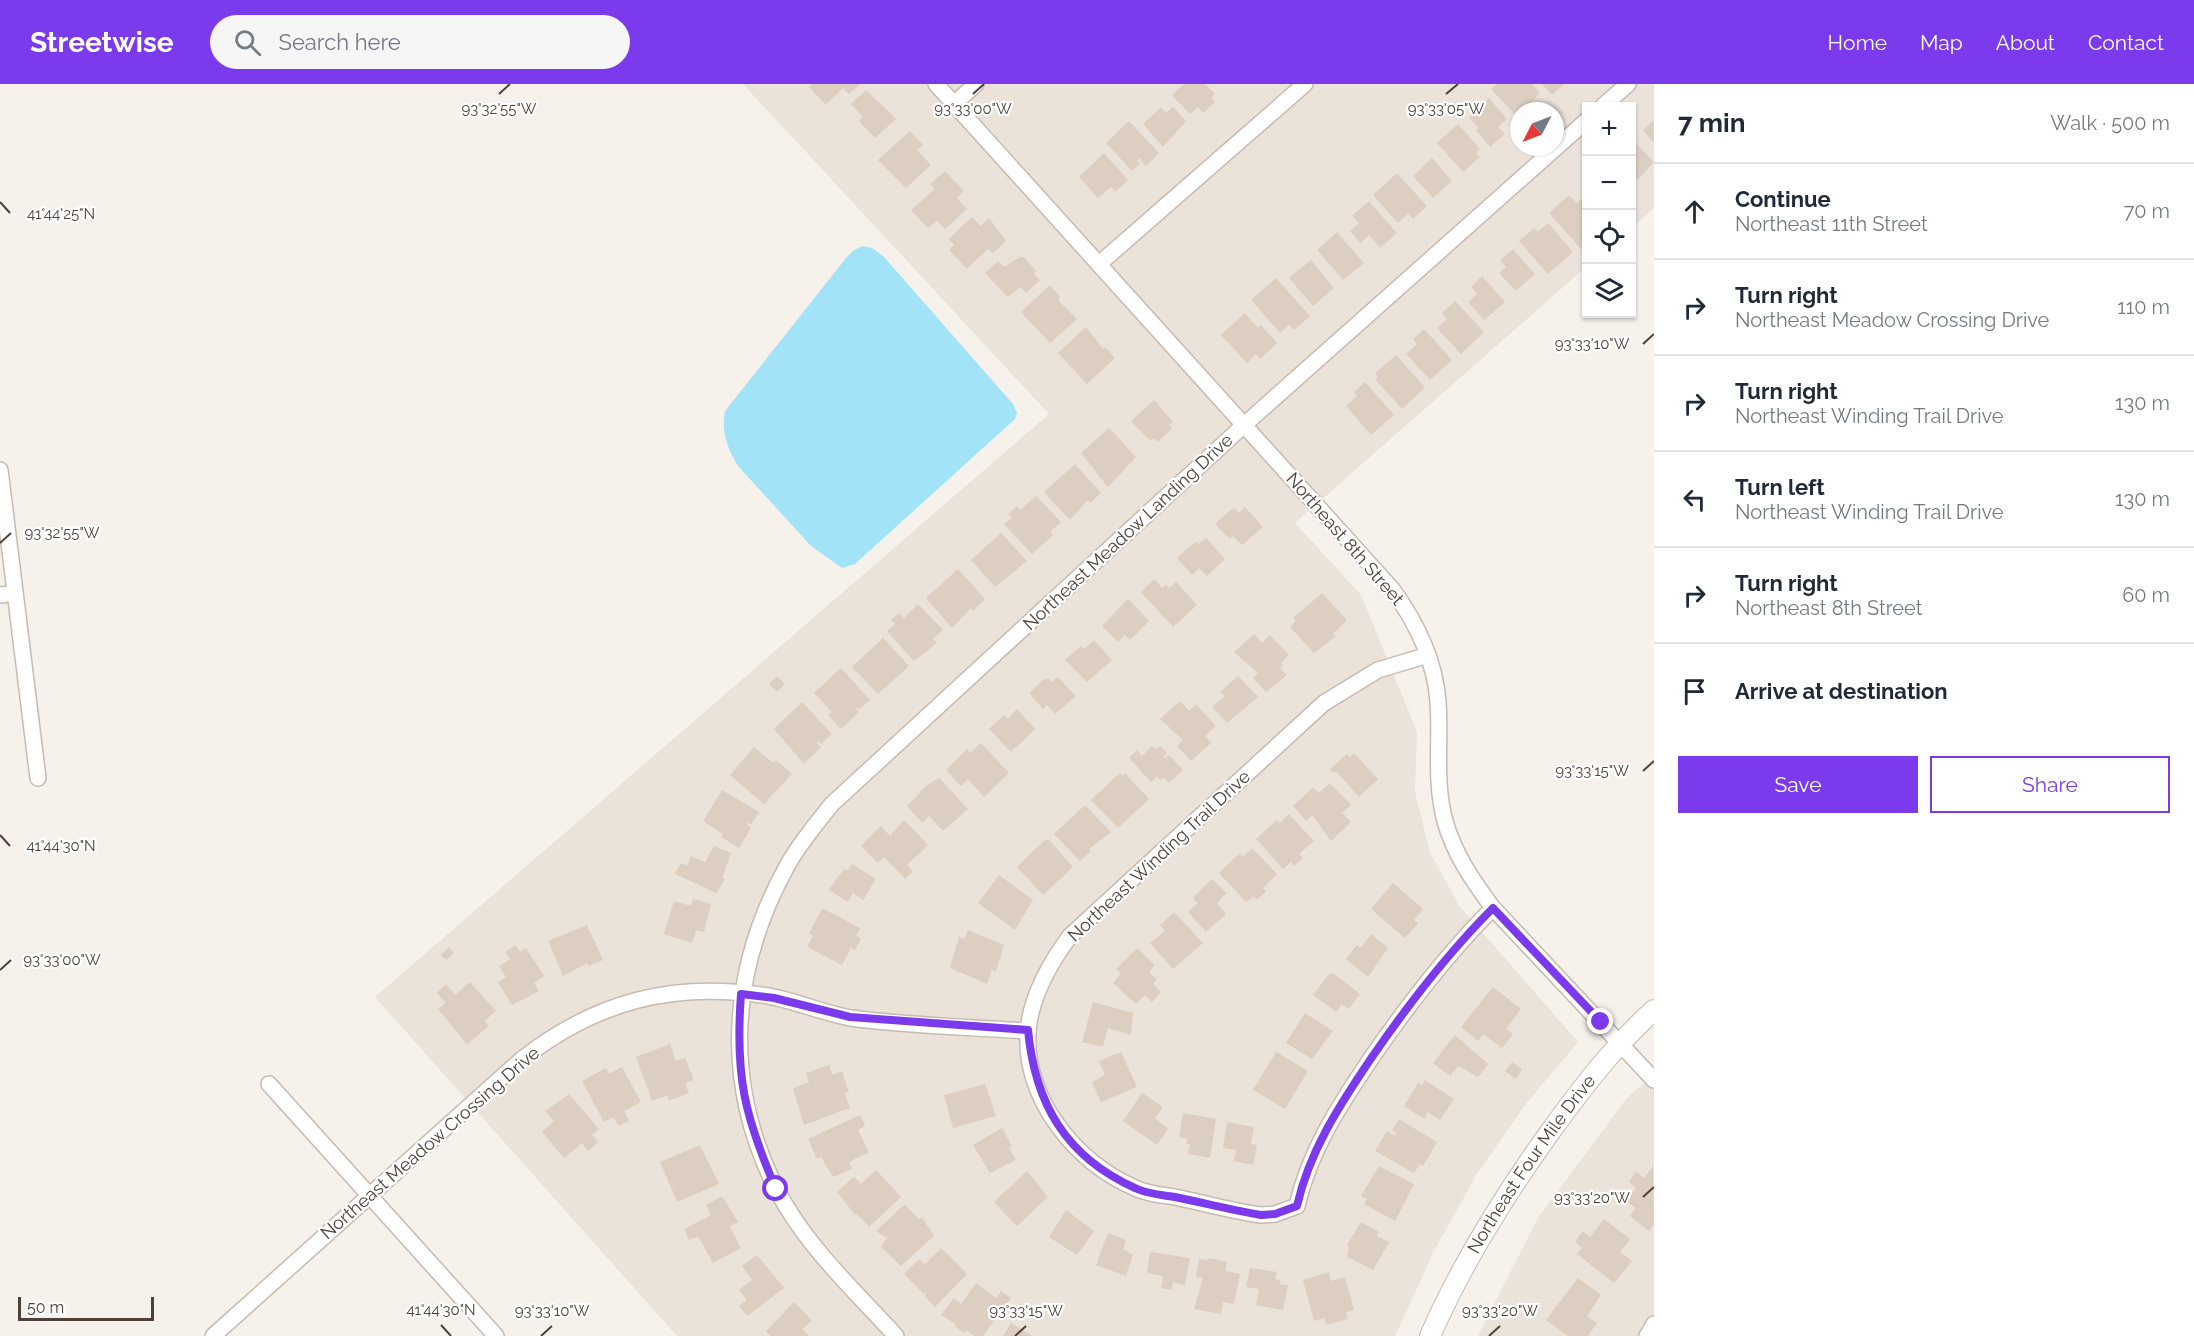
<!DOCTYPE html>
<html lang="en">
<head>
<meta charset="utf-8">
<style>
  body { margin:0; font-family:Raleway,sans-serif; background:#f6f6f7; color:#1f2937 }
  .controls { position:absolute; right:18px; top:18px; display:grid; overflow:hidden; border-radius:0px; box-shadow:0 2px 4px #0004 }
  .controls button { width:54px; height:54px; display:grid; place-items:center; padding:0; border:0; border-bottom:2px solid #e0e1e3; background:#fff; color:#1f2937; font:30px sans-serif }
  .compass { position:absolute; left:1510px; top:18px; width:54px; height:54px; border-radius:50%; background:#fff; box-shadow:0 2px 4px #0004; rotate:228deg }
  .scale { position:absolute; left:18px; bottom:15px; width:136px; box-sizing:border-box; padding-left:6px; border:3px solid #4c4138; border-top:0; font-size:16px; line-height:21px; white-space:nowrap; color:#4c4138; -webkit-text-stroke:4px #fff; paint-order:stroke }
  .stop { position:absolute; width:18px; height:18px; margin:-14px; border:4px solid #7c3aed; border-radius:50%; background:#fff }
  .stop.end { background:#7c3aed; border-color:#fff; box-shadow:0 2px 6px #0008 }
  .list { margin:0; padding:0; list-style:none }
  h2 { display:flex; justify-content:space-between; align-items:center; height:78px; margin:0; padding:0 24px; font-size:26px }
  h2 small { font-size:20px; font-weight:400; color:#747a83 }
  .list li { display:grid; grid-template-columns:39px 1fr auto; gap:18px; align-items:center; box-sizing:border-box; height:96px; padding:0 24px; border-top:2px solid #e0e1e3 }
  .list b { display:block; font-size:22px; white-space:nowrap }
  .list p { margin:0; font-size:20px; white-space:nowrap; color:#747a83 }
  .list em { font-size:20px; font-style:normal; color:#747a83 }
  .actions { display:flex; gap:12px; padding:18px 24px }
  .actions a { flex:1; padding:14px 0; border:2px solid #7c3aed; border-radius:0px; text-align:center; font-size:21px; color:#7c3aed }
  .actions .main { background:#7c3aed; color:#fff }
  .icon { flex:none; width:33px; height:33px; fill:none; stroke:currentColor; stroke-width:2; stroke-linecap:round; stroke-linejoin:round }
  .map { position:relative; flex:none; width:1654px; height:1252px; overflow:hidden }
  header { display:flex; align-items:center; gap:36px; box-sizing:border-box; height:84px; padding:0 30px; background:#7c3aed; color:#fff }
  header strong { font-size:28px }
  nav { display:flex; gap:33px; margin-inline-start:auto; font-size:21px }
  .search { width:420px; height:54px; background:#f6f6f7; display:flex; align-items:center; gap:15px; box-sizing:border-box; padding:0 21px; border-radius:33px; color:#747a83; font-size:22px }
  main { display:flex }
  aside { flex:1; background:#fff }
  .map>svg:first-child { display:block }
  .residential { fill:#ebe2d9; fill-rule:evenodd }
  .water { fill:#a3e3f8 }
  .building { fill:#ddcec2 }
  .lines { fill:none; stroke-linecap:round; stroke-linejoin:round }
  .minor-casing { stroke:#c7baaf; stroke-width:18 }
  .tertiary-casing { stroke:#c7baaf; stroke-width:22 }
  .minor { stroke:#fff; stroke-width:15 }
  .tertiary { stroke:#fff; stroke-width:20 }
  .route { stroke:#7c3aed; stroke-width:8 }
  .ticks { fill:none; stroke:#4c4138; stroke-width:2 }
  .labels { text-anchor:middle; stroke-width:4.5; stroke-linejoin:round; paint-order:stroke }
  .street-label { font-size:18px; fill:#4c4138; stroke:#fff }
  .ticks-label { font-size:15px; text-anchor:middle; fill:#4c4138; stroke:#fff; stroke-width:4.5; stroke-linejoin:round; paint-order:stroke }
</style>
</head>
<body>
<header>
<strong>Streetwise</strong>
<div class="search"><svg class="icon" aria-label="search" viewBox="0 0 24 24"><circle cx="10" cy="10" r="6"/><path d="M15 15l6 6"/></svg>Search here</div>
<nav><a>Home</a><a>Map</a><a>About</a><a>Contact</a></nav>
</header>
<main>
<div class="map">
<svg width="1654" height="1252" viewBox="0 0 1654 1252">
  <rect width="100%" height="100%" fill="#f7f1eb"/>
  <g class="residential">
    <path d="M743 0H1654V124L1632 144V22H1586V183L1295 439 1361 511 1417 648 1415 708 1430 769 1460 823 1578 958 1525 1021 1477 1090 1434 1167 1395 1252H677L375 913 1049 330ZM1519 27H1555V63H1519Z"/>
    <path d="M1654 990V1252H1478L1538 1134 1626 1015Z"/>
  </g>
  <path class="water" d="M863 162 872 164 884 173 1013 320 1017 329 1015 335 855 480 842 484 811 462 738 382C727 364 721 347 725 327L846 174 854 166Z"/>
  <g class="building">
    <path d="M812 0H860L849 10 843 4 826 21 809 3Z"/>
    <path d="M1184 0H1205L1215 10 1211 14 1215 18 1203 29 1198 23 1190 30 1172 11Z"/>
    <path d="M1497 0H1532L1540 9 1530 19 1536 24 1519 27V35L1491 5Z"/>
    <path d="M1542 0H1564L1552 11Z"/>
    <path d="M866 6 896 35 875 54 859 37 863 33 851 20Z"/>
    <path d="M1489 14 1507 35 1498 43 1505 50 1490 63 1476 46 1479 44 1469 33Z"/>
    <path d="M1161 23 1166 29 1173 23 1186 37 1163 63 1143 40Z"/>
    <path d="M1654 36V59L1643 46Z"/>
    <path d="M1129 37 1159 69 1146 82 1139 74 1137 77 1140 80 1132 87 1106 59Z"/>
    <path d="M1458 40 1480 65 1476 69 1480 73 1463 88 1437 59Z"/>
    <path d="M910 47 923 61 917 66 931 81 906 104 878 76Z"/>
    <path d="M1636 59 1654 78 1636 97 1632 92V63Z"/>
    <path d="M1104 69 1128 96 1115 108 1111 103 1098 114 1079 93Z"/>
    <path d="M1432 74 1452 97 1433 114 1413 92Z"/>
    <path d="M945 87 964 107 957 114 967 125 945 145 937 137 928 144 911 126 935 105 930 100Z"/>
    <path d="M1397 89 1427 122 1413 135 1408 130 1398 139 1373 111Z"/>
    <path d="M1569 111 1577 119 1581 115 1586 120V160L1581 165 1549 129Z"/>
    <path d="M1369 117 1397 149 1380 164 1369 151 1360 159 1350 147 1359 139 1352 132Z"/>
    <path d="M972 133 981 142 989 134 1006 157 993 169 988 165 967 185 949 166 954 161 949 155Z"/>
    <path d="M1548 139 1573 168 1548 190 1519 157 1534 144 1538 148Z"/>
    <path d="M1337 148 1364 179 1343 196 1317 166Z"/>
    <path d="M1513 165 1535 190 1516 207 1499 189 1506 183 1500 176Z"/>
    <path d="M1020 173H1024L1036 187 1034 190 1040 196 1026 209 1020 203 1008 213 985 189 998 177 1004 183Z"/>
    <path d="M1311 176 1334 204 1313 222 1289 194Z"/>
    <path d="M1482 192 1505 218 1484 236 1468 218 1477 210 1471 203Z"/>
    <path d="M1276 194 1310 232 1294 246 1289 241 1280 249 1251 216Z"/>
    <path d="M1050 201 1060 213 1058 216 1077 235 1050 259 1021 228Z"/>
    <path d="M1455 217 1484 248 1461 270 1437 244 1447 235 1442 229Z"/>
    <path d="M1245 229 1258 244 1261 241 1277 259 1260 275 1256 270 1247 279 1221 251Z"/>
    <path d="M1086 243 1103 265 1105 263 1115 274 1087 300 1058 269Z"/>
    <path d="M1424 245 1452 276 1430 296 1406 270 1417 260 1413 255Z"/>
    <path d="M1396 271 1425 303 1402 325 1375 295 1378 292 1375 289Z"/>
    <path d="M1365 298 1394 331 1371 351 1346 322 1357 312 1354 308Z"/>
    <path d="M1154 316 1173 338 1169 341 1172 344 1158 358 1154 354 1150 357 1131 337Z"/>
    <path d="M1109 344 1136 373 1108 403 1081 369Z"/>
    <path d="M1075 380 1101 409 1090 419 1088 416 1070 436 1044 408Z"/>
    <path d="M1036 412 1061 438 1050 448 1053 451 1032 470 1004 440 1012 434 1008 430 1017 422 1020 426Z"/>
    <path d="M1245 423 1263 443 1242 461 1233 452 1230 455 1215 440 1229 427 1235 424 1239 429Z"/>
    <path d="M1001 449 1027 477 995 503 971 476Z"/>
    <path d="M1206 454 1225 475 1207 492 1199 484 1192 491 1177 474 1190 462 1197 458 1199 460Z"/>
    <path d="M958 485 985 515 973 527 971 524 952 544 926 514Z"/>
    <path d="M1154 495 1162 504 1166 501 1169 504 1176 498 1197 521 1173 543 1141 508Z"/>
    <path d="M1322 509 1347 536 1333 550 1336 552 1314 569 1290 543 1296 537 1293 534Z"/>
    <path d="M1128 515 1149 537 1130 556 1125 551 1118 558 1102 542Z"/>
    <path d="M918 520 943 546 933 555 937 559 914 577 887 547 895 540 891 536 899 529 904 534Z"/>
    <path d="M1254 550 1262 559 1270 551 1289 571 1281 579 1283 581 1280 584 1287 591 1266 608 1253 594 1258 589 1234 568Z"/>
    <path d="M883 554 909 582 878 610 852 583Z"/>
    <path d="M1094 556 1112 576 1087 598 1065 576 1081 562 1084 565Z"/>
    <path d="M841 584 870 616 859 625 857 623 856 624 859 628 841 645 828 631 832 628 814 609Z"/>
    <path d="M777 592 785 600 777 608 769 600Z"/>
    <path d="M1238 592 1258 613 1227 639 1212 623 1225 612 1220 608Z"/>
    <path d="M1058 593 1076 612 1055 630 1047 621 1043 625 1029 609 1043 596 1048 594 1052 598Z"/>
    <path d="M1180 617 1189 627 1196 620 1216 642 1205 652 1211 659 1191 677 1177 662 1183 656 1160 635Z"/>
    <path d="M802 618 832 650 821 660 819 657 817 659 821 663 804 680 774 645Z"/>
    <path d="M1017 625 1035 645 1011 668 989 645 1004 631 1008 635Z"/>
    <path d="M981 659 1009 689 984 713 968 695 961 702 946 686 967 665 970 669Z"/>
    <path d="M1152 662 1156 665 1160 662 1167 669 1163 673 1165 674 1169 671 1183 686 1169 699 1163 693 1160 696 1157 692 1151 698 1129 674 1137 666 1142 672Z"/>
    <path d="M754 663 773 679 776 676 792 690 764 720 730 691Z"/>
    <path d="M1354 669 1378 695 1359 713 1336 687 1334 689 1330 685 1347 670 1350 673Z"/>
    <path d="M1120 689 1123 692 1125 689 1149 715 1118 744 1091 716Z"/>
    <path d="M939 694 968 725 943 747 929 732 922 739 907 722 927 701Z"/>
    <path d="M1330 699 1351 721 1342 729 1351 738 1331 757 1312 731 1306 737 1293 722 1313 703 1319 709Z"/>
    <path d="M722 706 759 728 751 741 748 738 747 741 751 744 739 764 721 753 723 750 703 737Z"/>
    <path d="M1085 721 1111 748 1089 765 1091 767 1080 777 1054 750Z"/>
    <path d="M1289 730 1314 757 1299 770 1303 774 1294 782 1291 778 1283 785 1256 755 1277 736 1280 739Z"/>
    <path d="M904 736 928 761 907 781 913 787 905 795 884 773 878 779 861 762 881 742 890 752Z"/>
    <path d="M1045 756H1049L1073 783 1043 811 1017 783Z"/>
    <path d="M714 762 731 769 722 794 725 795 716 809 675 790 681 779 687 782 691 772 705 778Z"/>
    <path d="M1252 764 1277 790 1263 804 1266 807 1257 816 1254 812 1246 818 1219 789 1240 769 1243 773Z"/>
    <path d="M852 780 876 795 863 816 853 809 848 818 829 806 840 790 845 785 848 787Z"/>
    <path d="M999 791 1033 816 1015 846 978 819Z"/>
    <path d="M1212 795 1226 809 1217 820 1226 830 1206 848 1188 828 1198 819 1193 814Z"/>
    <path d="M1393 799 1423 825 1414 836 1418 839 1405 854 1371 825Z"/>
    <path d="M693 815 711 820 704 848 696 846 692 859 664 850 674 817 691 822Z"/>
    <path d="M822 824 860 844 856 852 861 855 855 866 851 864 842 881 807 863 813 852 809 850Z"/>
    <path d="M1174 828 1203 859 1173 885 1150 859 1165 847 1160 841Z"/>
    <path d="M587 841 603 876 588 882 587 879 563 892 548 857Z"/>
    <path d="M968 846 1004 861 996 888 992 886 987 900 950 884 959 853 964 855Z"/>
    <path d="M1371 850 1388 864 1368 893 1346 875 1357 861 1361 864Z"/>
    <path d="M515 861 520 868 526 864 544 892 534 899 539 907 512 921 498 898 506 893 499 882 510 875 505 868Z"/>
    <path d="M449 863 454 869 446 876 441 871Z"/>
    <path d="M1137 864 1155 881 1149 888 1157 895 1153 900 1161 908 1152 918 1145 911 1136 920 1113 899 1121 889 1116 885Z"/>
    <path d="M1333 889 1360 910 1349 925 1342 920 1336 928 1313 911 1329 890Z"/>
    <path d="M470 898 496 927 484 937 489 942 467 960 438 925 446 919 437 909 446 900 455 911Z"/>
    <path d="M1493 903 1521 925 1506 945 1513 950 1502 964 1483 950 1478 957 1461 943Z"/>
    <path d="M1093 918 1133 929 1131 951 1108 944 1103 963 1082 958Z"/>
    <path d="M1305 929 1333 947 1312 975 1286 959Z"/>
    <path d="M1455 951 1488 980 1478 993 1458 982 1450 992 1433 979Z"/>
    <path d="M670 960 676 977 685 974 694 996 685 999 689 1009 669 1017 667 1011 652 1017 636 973Z"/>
    <path d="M1121 968 1137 1003 1101 1018 1092 998 1105 991 1099 977Z"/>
    <path d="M1276 968 1308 987 1285 1025 1253 1006Z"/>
    <path d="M1512 978 1522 985 1516 995 1505 987Z"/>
    <path d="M829 981 832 991 842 987 849 1008 844 1009 850 1024 804 1041 793 1004 809 998 806 989Z"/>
    <path d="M622 983 641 1018 624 1027 629 1037 619 1042 613 1033 604 1038 582 997 606 984 609 990Z"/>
    <path d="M1425 996 1454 1015 1440 1036 1428 1028 1424 1035 1404 1022 1418 999 1422 1001Z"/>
    <path d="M985 1000 996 1032 953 1044 944 1011Z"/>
    <path d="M1142 1009 1163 1023 1155 1034 1168 1045 1157 1061 1123 1037Z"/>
    <path d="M569 1010 599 1045 592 1051 598 1058 588 1067 582 1059 564 1074 542 1048 554 1037 545 1027Z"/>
    <path d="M1183 1029 1216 1035 1210 1074 1188 1070 1190 1060H1186L1187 1055 1179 1053Z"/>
    <path d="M860 1031 865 1042 858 1046 869 1068 849 1078 852 1085 833 1093 821 1073 817 1075 808 1055Z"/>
    <path d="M1399 1035 1437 1058 1423 1082 1420 1080 1414 1089 1375 1067 1387 1047 1395 1052 1396 1049 1392 1046Z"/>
    <path d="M1227 1038 1254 1043 1251 1060 1257 1061 1253 1081 1234 1077 1236 1066 1223 1064Z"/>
    <path d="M1002 1044 1012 1062 1009 1064 1016 1076 990 1089 973 1061Z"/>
    <path d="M700 1061 719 1100 677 1118 660 1078Z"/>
    <path d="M1379 1082 1414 1100 1395 1137 1364 1120 1367 1115 1361 1112Z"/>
    <path d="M1653 1082 1654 1140 1649 1147 1630 1132 1636 1124 1626 1117 1636 1104 1629 1098 1636 1088 1644 1094Z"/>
    <path d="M876 1086 901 1113 869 1143 857 1130 855 1131 837 1108 854 1093 861 1100Z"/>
    <path d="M1027 1087 1048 1113 1017 1142 994 1118Z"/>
    <path d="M722 1112 738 1138 730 1143 741 1164 713 1179 698 1152 689 1156 684 1145 711 1131 706 1121Z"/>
    <path d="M905 1120 919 1136 922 1133 934 1152 901 1182 881 1163 887 1154 876 1147Z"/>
    <path d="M1066 1126 1094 1147 1077 1171 1049 1153Z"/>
    <path d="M1604 1135 1630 1155 1620 1168 1632 1177 1614 1199 1577 1170 1582 1164 1575 1158 1583 1147 1590 1153Z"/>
    <path d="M1361 1138 1379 1148 1377 1152 1389 1158 1373 1186 1347 1173 1349 1163 1347 1161Z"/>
    <path d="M1108 1149 1126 1156 1123 1165 1133 1171 1126 1192 1096 1181Z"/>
    <path d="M941 1164 967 1190 935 1223 925 1212 927 1207 924 1210 904 1190 919 1175 925 1180Z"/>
    <path d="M1150 1168 1190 1174 1185 1201 1173 1199 1172 1206 1161 1204 1163 1192 1147 1189Z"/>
    <path d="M757 1171 784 1204 747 1232 739 1222 747 1216 739 1206 752 1196 742 1182Z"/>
    <path d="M1209 1174 1227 1178 1225 1187 1240 1190 1234 1220 1223 1218 1221 1230 1194 1225 1203 1194 1196 1193 1199 1175 1208 1176Z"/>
    <path d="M1250 1184 1277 1188 1275 1195 1280 1196V1200L1288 1201 1283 1226 1256 1221 1259 1205 1246 1203Z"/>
    <path d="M1329 1188 1331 1197 1345 1193 1354 1226 1346 1228 1348 1235 1326 1241 1324 1234 1314 1237 1303 1196Z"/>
    <path d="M1578 1194 1601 1211 1587 1232 1597 1239 1588 1252H1568L1546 1236Z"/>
    <path d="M976 1199 996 1214 1001 1207 1011 1214 983 1252H974L966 1246 964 1249 955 1242 956 1240 941 1231 954 1214 961 1220Z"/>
    <path d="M794 1218 812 1237 802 1245 809 1252H770L766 1247Z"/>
    <path d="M1011 1239 1033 1252H1003Z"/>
  </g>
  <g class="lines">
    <g class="minor-casing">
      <g id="minor">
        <path d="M936 0 1392 505C1417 539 1435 577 1438 618 1441 658 1434 697 1445 737 1454 770 1473 797 1493 824L1654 996"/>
        <path d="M954 20 976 0"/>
        <path d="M1603 22 1628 0"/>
        <path d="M1099 180 1305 0"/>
        <path d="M0 386 38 694"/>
        <path d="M0 511 15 509"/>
        <path d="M1428 571 1378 586 1324 619 1070 852C1050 879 1031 912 1028 947 1024 1016 1076 1078 1135 1104 1147 1110 1162 1111 1175 1113 1204 1119 1232 1127 1261 1131L1275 1130 1297 1122C1309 1068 1339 1022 1370 976 1407 922 1446 871 1493 824"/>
        <path d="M269 1000 496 1252"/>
        <path d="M213 1252 521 976C596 917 673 897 768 912 796 917 823 929 851 934 910 942 970 943 1028 947"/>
        <path d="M896 1252C854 1206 804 1160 776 1104 722 997 730 886 787 782 799 760 816 740 832 720L1244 341 1586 37"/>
        <path d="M1647 1252 1654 1240"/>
      </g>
    </g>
    <g class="tertiary-casing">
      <g id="tertiary">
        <path id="s1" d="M1430 1252C1462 1179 1504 1112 1550 1048 1582 1004 1614 962 1654 926"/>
      </g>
    </g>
    <use href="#minor" class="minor"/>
    <use href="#tertiary" class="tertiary"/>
  </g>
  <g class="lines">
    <path class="route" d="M776 1105C744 1031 735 991 741 910L774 914 850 933 1028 946C1035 1020 1066 1073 1135 1104 1147 1110 1162 1111 1175 1113 1204 1119 1232 1126 1261 1131L1275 1130 1297 1122C1309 1068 1339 1022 1370 976 1407 922 1446 871 1493 824L1601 938"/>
  </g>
  <path class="ticks" d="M499 10 510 0M973 10 984 0M1446 10 1458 0M0 118 10 129M1643 260 1654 250M0 459 11 449M1643 687 1654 677M0 751 10 762M0 886 11 876M1643 1113 1654 1103M441 1241 451 1252M541 1252 552 1242M1015 1252 1026 1242M1489 1252 1500 1242"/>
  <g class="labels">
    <g class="street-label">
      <text transform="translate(1128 448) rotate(-43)" y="6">Northeast Meadow Landing Drive</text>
      <text transform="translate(1345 455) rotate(49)" y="6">Northeast 8th Street</text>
      <text transform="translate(1159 772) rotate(-43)" y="6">Northeast Winding Trail Drive</text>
      <text transform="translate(430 1059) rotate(-41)" y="6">Northeast Meadow Crossing Drive</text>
      <text dy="6" stroke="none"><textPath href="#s1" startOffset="200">Northeast Four Mile Drive</textPath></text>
    </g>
  </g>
  <g class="ticks-label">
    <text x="499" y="30">93°32'55"W</text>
    <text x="973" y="30">93°33'00"W</text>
    <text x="1446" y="30">93°33'05"W</text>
    <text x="61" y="135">41°44'25"N</text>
    <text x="1592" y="265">93°33'10"W</text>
    <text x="62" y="454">93°32'55"W</text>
    <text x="1592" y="692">93°33'15"W</text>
    <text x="61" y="767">41°44'30"N</text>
    <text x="62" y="881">93°33'00"W</text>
    <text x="1592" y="1119">93°33'20"W</text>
    <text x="441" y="1231">41°44'30"N</text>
    <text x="552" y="1232">93°33'10"W</text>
    <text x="1026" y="1232">93°33'15"W</text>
    <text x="1500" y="1232">93°33'20"W</text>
  </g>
</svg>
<div class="controls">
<button>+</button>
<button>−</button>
<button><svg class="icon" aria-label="locate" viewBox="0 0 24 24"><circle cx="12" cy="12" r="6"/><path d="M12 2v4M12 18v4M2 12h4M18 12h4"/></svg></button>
<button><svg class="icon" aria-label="layers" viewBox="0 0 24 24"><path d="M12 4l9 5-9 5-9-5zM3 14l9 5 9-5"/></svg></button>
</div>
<svg class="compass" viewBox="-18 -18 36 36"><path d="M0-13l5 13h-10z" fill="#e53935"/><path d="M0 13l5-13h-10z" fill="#747a83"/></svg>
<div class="scale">50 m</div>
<div class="stop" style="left:776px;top:1105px"></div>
<div class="stop end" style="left:1601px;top:938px"></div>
</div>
<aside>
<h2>7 min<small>Walk · 500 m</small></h2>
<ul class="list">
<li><svg class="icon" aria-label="ahead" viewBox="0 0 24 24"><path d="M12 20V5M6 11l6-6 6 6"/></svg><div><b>Continue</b><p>Northeast 11th Street</p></div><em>70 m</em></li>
<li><svg class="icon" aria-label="right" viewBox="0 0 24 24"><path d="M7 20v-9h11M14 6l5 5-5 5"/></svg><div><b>Turn right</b><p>Northeast Meadow Crossing Drive</p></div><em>110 m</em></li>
<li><svg class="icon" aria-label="right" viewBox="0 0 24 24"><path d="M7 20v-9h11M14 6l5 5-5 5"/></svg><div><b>Turn right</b><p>Northeast Winding Trail Drive</p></div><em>130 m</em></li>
<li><svg class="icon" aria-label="left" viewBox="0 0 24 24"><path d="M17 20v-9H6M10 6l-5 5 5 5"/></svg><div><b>Turn left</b><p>Northeast Winding Trail Drive</p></div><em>130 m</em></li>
<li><svg class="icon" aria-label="right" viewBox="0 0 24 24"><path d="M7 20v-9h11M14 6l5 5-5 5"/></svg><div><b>Turn right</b><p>Northeast 8th Street</p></div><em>60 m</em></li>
<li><svg class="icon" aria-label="arrive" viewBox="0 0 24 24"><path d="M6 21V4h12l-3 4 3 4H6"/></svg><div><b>Arrive at destination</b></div></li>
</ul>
<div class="actions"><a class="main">Save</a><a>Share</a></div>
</aside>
</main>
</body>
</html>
